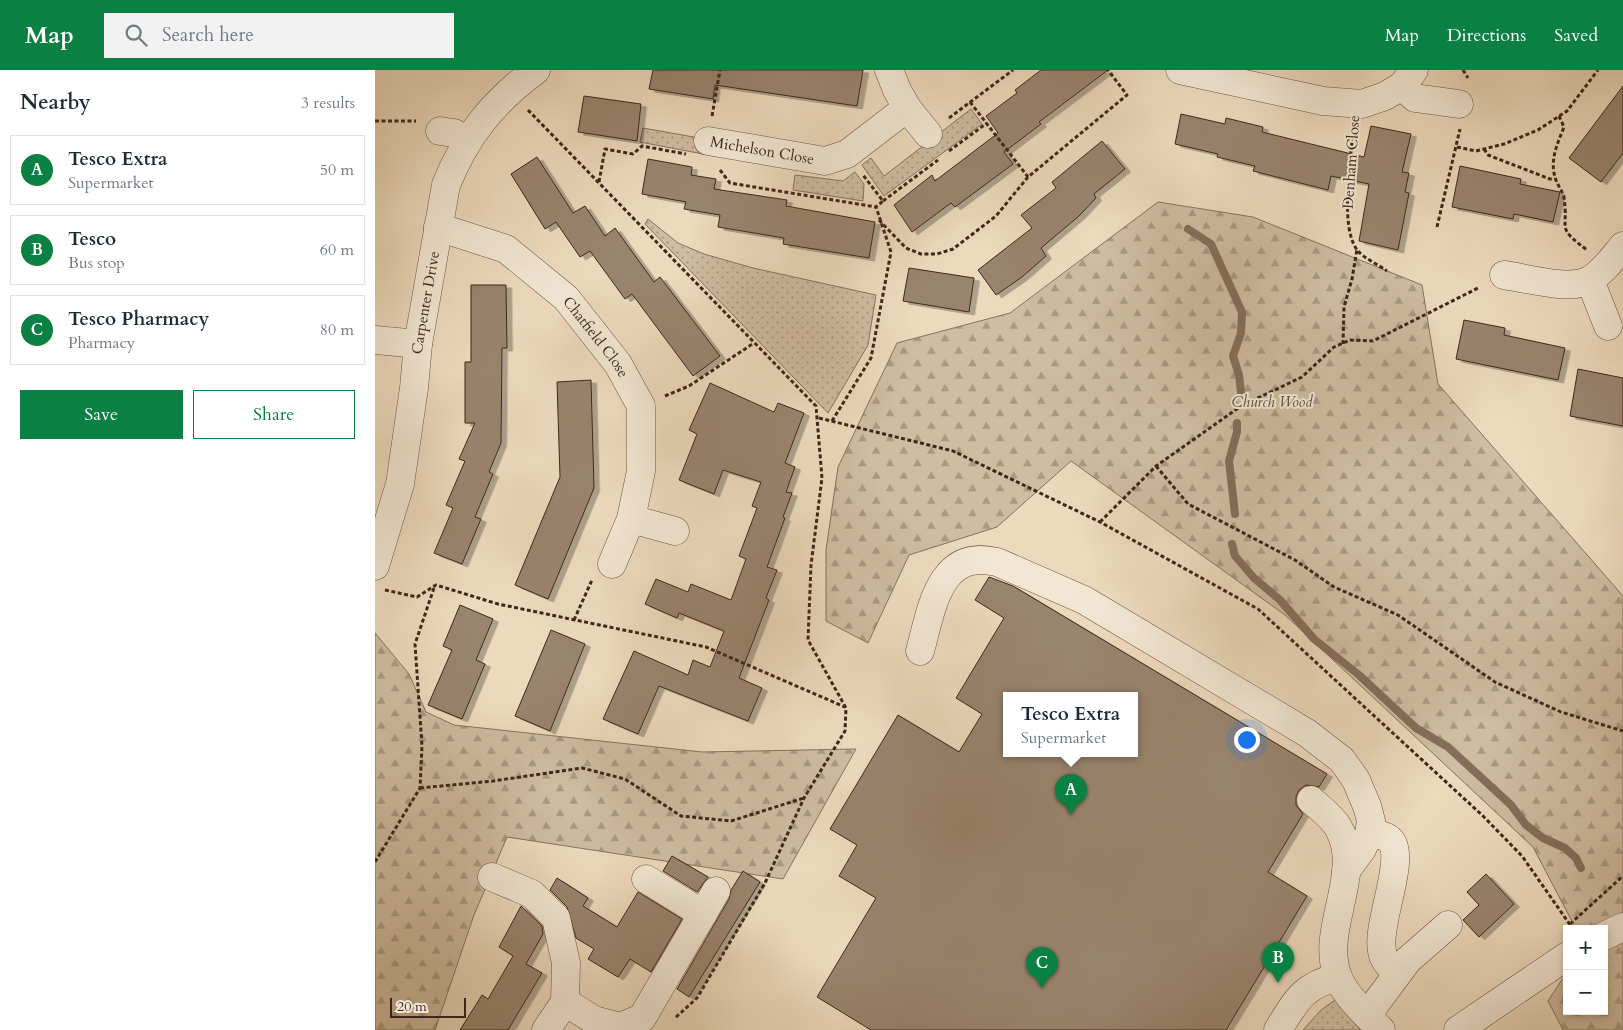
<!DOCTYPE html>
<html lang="en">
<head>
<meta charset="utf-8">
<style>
  body { margin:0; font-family:Cardo,serif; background:#f2f2f3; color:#1f2937 }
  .controls { position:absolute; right:15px; bottom:15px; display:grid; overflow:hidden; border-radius:0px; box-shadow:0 2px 8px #0003 }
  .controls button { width:45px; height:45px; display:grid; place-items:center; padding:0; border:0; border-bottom:1px solid #e0e1e3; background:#fff; color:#1f2937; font:25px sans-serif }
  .scale { position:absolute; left:15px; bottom:12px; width:76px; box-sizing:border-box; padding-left:5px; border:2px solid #3e2719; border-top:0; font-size:14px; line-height:18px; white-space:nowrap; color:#3e2719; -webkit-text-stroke:4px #f3e7d4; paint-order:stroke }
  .you { position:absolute; left:871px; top:669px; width:18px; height:18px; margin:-12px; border:4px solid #fff; border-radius:50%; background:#1a73e8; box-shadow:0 0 0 8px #1a73e833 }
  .badge { display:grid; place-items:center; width:32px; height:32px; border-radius:50%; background:#0b8043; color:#fff; font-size:16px; font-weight:700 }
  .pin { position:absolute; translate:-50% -41px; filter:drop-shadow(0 1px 2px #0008) }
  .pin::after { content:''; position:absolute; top:26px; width:18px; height:15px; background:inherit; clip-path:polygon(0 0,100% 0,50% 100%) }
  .popup { position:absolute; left:628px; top:622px; width:135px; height:65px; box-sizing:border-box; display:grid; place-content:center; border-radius:0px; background:#fff; filter:drop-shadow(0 1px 4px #0005); font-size:16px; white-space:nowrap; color:#747a83 }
  .popup b { font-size:19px; color:#1f2937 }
  .popup::after { content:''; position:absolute; left:50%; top:100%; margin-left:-10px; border:10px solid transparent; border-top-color:#fff }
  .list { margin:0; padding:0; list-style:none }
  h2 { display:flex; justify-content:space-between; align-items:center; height:65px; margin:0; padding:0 20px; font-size:21px }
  h2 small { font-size:16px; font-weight:400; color:#747a83 }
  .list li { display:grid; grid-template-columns:32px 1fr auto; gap:15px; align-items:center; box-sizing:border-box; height:70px; margin:0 10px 10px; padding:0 10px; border:1px solid #e0e1e3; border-radius:0px }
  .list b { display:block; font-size:19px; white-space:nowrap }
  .list p { margin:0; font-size:16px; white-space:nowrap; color:#747a83 }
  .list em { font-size:16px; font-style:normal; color:#747a83 }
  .actions { display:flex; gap:10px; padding:15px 20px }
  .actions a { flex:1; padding:11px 0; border:1px solid #0b8043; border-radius:0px; text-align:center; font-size:18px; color:#0b8043 }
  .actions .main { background:#0b8043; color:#fff }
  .icon { flex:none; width:28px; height:28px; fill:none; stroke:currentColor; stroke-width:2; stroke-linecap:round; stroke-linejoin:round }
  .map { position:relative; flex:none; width:1248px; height:960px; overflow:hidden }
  header { display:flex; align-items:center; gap:30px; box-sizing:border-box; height:70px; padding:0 25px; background:#0b8043; color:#fff }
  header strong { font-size:24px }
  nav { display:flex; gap:28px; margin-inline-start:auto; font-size:18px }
  .search { width:350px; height:45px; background:#f2f2f3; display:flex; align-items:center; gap:12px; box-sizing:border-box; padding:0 18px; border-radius:0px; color:#747a83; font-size:19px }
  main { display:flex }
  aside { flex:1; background:#fff }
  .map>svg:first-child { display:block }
  .grass { fill:url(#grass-dots); stroke:#86725d }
  .forest { fill:url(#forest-firs); stroke:#86725d }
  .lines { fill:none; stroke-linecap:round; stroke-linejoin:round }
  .stream { stroke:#846e5a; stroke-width:8 }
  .building { fill:#99846e; stroke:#3e2719; fill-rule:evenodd; filter:url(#shadow) }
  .minor-casing { stroke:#6a5442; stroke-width:29 }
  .path { stroke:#3e2719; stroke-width:3; stroke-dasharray:4 2.5; stroke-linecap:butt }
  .minor { stroke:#f3e7d4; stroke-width:28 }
  .labels { text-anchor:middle; stroke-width:4; stroke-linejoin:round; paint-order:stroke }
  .street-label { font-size:15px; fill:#3e2719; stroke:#f3e7d4 }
  .park-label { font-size:15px; font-style:italic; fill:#624c3b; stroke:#f3e7d4 }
</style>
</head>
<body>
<header>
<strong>Map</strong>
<div class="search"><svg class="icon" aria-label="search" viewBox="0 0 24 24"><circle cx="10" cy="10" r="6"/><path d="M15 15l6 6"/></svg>Search here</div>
<nav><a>Map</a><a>Directions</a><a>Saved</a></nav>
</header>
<main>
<aside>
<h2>Nearby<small>3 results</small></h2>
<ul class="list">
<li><span class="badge">A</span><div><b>Tesco Extra</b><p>Supermarket</p></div><em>50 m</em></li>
<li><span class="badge">B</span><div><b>Tesco</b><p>Bus stop</p></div><em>60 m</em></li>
<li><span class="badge">C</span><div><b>Tesco Pharmacy</b><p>Pharmacy</p></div><em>80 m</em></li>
</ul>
<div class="actions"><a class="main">Save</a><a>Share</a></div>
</aside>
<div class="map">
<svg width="1248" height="960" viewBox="0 0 1248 960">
  <defs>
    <pattern id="grass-dots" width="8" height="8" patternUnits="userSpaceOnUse" patternTransform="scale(1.25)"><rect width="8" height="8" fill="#cfbca1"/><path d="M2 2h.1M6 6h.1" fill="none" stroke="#a99982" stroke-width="1.8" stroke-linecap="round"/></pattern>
    <pattern id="forest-firs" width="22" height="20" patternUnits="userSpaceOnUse" patternTransform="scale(1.25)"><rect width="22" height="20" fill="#cfbca1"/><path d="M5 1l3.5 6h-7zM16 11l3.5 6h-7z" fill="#a99982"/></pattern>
    <filter id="shadow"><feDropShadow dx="5.5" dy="3" stdDeviation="0" flood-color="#0004"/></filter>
  </defs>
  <rect width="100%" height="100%" fill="#eddabd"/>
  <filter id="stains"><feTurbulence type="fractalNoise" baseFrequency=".004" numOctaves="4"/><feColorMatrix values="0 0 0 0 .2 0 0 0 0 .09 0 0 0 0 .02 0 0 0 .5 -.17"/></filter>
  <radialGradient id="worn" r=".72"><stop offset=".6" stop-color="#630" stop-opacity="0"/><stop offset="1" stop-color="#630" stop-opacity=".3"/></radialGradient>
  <g class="grass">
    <path d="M596 39 607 54 509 126 487 95 496 88 509 106Z"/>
    <path d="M268 58 330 69 328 84 265 72Z"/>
    <path d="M480 102 489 114 488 131 418 120 420 105 468 111Z"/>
    <path d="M273 149 303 173 329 184 378 198 501 225 493 275 453 343 270 154Z"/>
    <path d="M963 928 988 955 984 960H928L946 940Z"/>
  </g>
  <g class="forest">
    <path d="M783 132 878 147 1047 215 1063 314 1248 526V960H1188L1173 931 1192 902V941H1229V859H1201L1158 777 910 545 696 391 622 457 534 485 493 573 451 551V480L463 397 522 273 635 243Z"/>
    <path d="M0 563 34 604 51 642 79 655 327 682 481 679 408 809 132 767 99 845 60 960H0Z"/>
  </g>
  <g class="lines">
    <g class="stream">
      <path d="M813 159 836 174 867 242 866 263 858 286 864 305 866 322"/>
      <path d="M860 444 854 391 862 362V353"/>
      <path d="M857 474 860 486 879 508 905 530 939 569 984 605 1041 658 1073 677 1136 735 1151 755 1168 768 1190 778 1201 788 1206 798"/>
    </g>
  </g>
  <g class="building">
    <path d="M278 0H488L482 36 340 15 338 29 274 19Z"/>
    <path d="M666 0H733L664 52 666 54 629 82 638 94 580 137 576 133 537 162 519 135 557 105 560 111 623 63 611 46 642 23 640 20Z"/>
    <path d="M1248 16V83L1226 112 1194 88Z"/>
    <path d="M209 26 266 34 262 71 203 62Z"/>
    <path d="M806 44 850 54 851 48 888 57 887 62 989 87 996 56 1036 64 1027 102 1034 103 1030 122 1034 123 1023 180 984 171 994 114 956 106 953 120 878 101 880 96 842 87 843 84 800 74Z"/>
    <path d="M727 71 750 99 719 124 721 128 704 146 666 178 671 186 647 207 621 225 603 200 657 158 646 145 681 118 677 112Z"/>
    <path d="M162 87 198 143 210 136 230 166 240 158 279 212 285 207 345 286 318 306 257 224 250 229 215 181 205 187 181 152 170 159 136 104Z"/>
    <path d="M273 89 317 97 316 105 341 109 339 119 412 130 411 136 500 152 494 188 408 174 409 168 343 157 345 145 309 139 311 132 267 124Z"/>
    <path d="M1085 96 1146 109 1145 114 1185 122 1178 152 1139 144 1138 149 1077 137Z"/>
    <path d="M534 198 599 208 594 242 528 231Z"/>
    <path d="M96 215H131L132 278H127L126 373 114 402 118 404 100 447 106 449 87 494 59 483 78 438 71 435 90 391 84 389 100 353H90V292H96Z"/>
    <path d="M1089 250 1130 258 1129 265 1190 278 1183 310 1081 289Z"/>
    <path d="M1203 299 1248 308V356L1195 346Z"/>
    <path d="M216 310 219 418 173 529 140 515 185 407 182 312Z"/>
    <path d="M335 313 399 342 403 333 429 343 410 393 420 397 411 422 417 423 408 447 410 448 392 497 402 500 391 528 394 530 364 608 387 618 373 651 284 616 263 664 228 649 259 581 313 605 318 590 335 597 349 561 304 543 302 548 270 534 281 509 313 522 316 514 356 530 371 489 364 486 382 438 377 436 386 412 348 400 339 424 304 410 322 364 314 360Z"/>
    <path d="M614 507 638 516 952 704 944 717 931 715 924 720 921 727V735L928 744 893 802 932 826 851 960H496L442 927 501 828 464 806 482 775 455 759 523 645 584 682 607 644 581 628 629 548 600 530ZM632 626H760V684H632Z"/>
    <path d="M85 535 118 549 101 590 110 594 87 649 53 635 77 580 68 576Z"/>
    <path d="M176 560 210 574 175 661 140 646Z"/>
    <path d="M297 786 333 807 322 822 288 801Z"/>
    <path d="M368 801 385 812 314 927 302 919 354 829 356 820Z"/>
    <path d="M1111 804 1139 834 1104 867 1088 850 1104 835 1092 822Z"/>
    <path d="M182 808 213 828 208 836 242 857 263 822 307 849 276 902 255 889 243 907 213 889 219 879 201 868 192 837 175 820Z"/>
    <path d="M146 836 167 856 168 864 151 894 167 903 133 960H85L107 925 113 929 138 886 124 877Z"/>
  </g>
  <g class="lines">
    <g class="minor-casing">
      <g id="minor">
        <path d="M805 0 948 31 987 34 1010 26 1027 16 1039 0"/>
        <path d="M1027 16 1040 28 1084 34"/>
        <path d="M532 38 553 64"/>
        <path d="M65 61 79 63 92 72"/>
        <path id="s1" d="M333 71 450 91 472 84 532 38 522 20 514 0"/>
        <path id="s2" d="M63 157 131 179 191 228 243 294 266 336V401L256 449 237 494"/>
        <path d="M1129 205C1152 208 1197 222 1216 209 1229 201 1238 188 1248 176"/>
        <path d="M1215 210 1233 256"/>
        <path d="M0 270 43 274"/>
        <path d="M256 449 300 461"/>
        <path id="s3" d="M0 496 25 414 39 318 43 274 71 115C91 65 118 32 161 0"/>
        <path d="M545 581C557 538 564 478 622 492L709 530 741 549 932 663 967 690 981 710 992 736 996 751 994 764 987 779 971 801"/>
        <path d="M936 730C945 738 957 747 963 757 990 803 944 859 963 907 971 927 991 944 1006 960"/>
        <path d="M994 764C1001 765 1011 764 1016 771 1031 790 1001 855 1007 881 1008 890 1016 897 1021 904"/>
        <path d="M117 807 157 824 181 848 191 893 190 932"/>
        <path d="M271 809 328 844"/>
        <path d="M1229 866 1248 857"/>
        <path d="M992 945 1033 890 1073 855"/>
        <path d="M171 960 190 932 219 950 245 957 267 948 341 821"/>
        <path d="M903 960C921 931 927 916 963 907"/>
        <path d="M1083 960 1192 886"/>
      </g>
    </g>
    <g class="path">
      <path d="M1088 0 1093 8"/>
      <path d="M595 32 653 107"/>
      <path d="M153 40 441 336 447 408 436 495 433 570 471 638 470 661 429 728 390 813 322 928 300 948"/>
      <path d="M337 46 345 0"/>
      <path d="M1184 46 1189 57C1182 75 1174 91 1181 110 1183 116 1188 122 1189 128 1194 161 1180 156 1212 180"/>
      <path d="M574 48 638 0"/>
      <path d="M0 51H41"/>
      <path d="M978 60C976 91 964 158 983 181 990 189 1004 195 1012 201"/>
      <path d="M1082 77 1101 81 1129 74 1163 60 1192 41 1223 0"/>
      <path d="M1109 79 1113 85 1175 109H1180"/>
      <path d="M574 81 612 53"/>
      <path d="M345 100 355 113 501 137"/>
      <path d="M224 112 230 79 258 84 267 76 311 84"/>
      <path d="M508 131 563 90"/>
      <path d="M504 150 531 178 546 184H562L578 179 621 146 653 107 752 25 733 0"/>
      <path d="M1062 157 1085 59"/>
      <path d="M968 274 969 237 977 209 982 179"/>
      <path d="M290 326 314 316 379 273"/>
      <path d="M444 348 578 381 725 452 883 539 1108 746 1147 786 1198 859"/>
      <path d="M457 351 496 288 516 182 501 137 508 131 488 105"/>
      <path d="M781 396 813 434 920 490 959 517 1023 545 1120 612 1186 642 1248 661"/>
      <path d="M725 452 781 396 866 336 927 307 959 277 975 270 998 271 1105 217"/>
      <path d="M10 520 42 527 61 515 123 534 331 577 470 637"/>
      <path d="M199 550 217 510"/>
      <path d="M45 718 118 711 207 698 250 709 306 746 356 751 429 728"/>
      <path d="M0 792 45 718 47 676 40 574 60 515"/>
      <path d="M1195 854 1248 806"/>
    </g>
    <use href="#minor" class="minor"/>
  </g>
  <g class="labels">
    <g class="street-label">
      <text dy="5" stroke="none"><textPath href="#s1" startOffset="55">Michelson Close</textPath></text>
      <text transform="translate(976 92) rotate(-86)" y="5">Denham Close</text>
      <text dy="5" stroke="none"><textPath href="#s3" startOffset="269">Carpenter Drive</textPath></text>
      <text dy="5" stroke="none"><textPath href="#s2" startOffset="198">Chatfield Close</textPath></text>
    </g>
    <g class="park-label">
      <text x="897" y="337">Church Wood</text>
    </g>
  </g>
  <rect width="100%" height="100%" filter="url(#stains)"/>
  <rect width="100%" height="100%" fill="url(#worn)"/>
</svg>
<div class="controls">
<button>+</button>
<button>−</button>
</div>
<div class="scale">20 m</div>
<div class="you"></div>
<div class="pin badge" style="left:696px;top:745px">A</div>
<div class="popup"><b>Tesco Extra</b>Supermarket</div>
<div class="pin badge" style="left:903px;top:913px">B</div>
<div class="pin badge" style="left:667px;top:918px">C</div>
</div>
</main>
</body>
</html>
